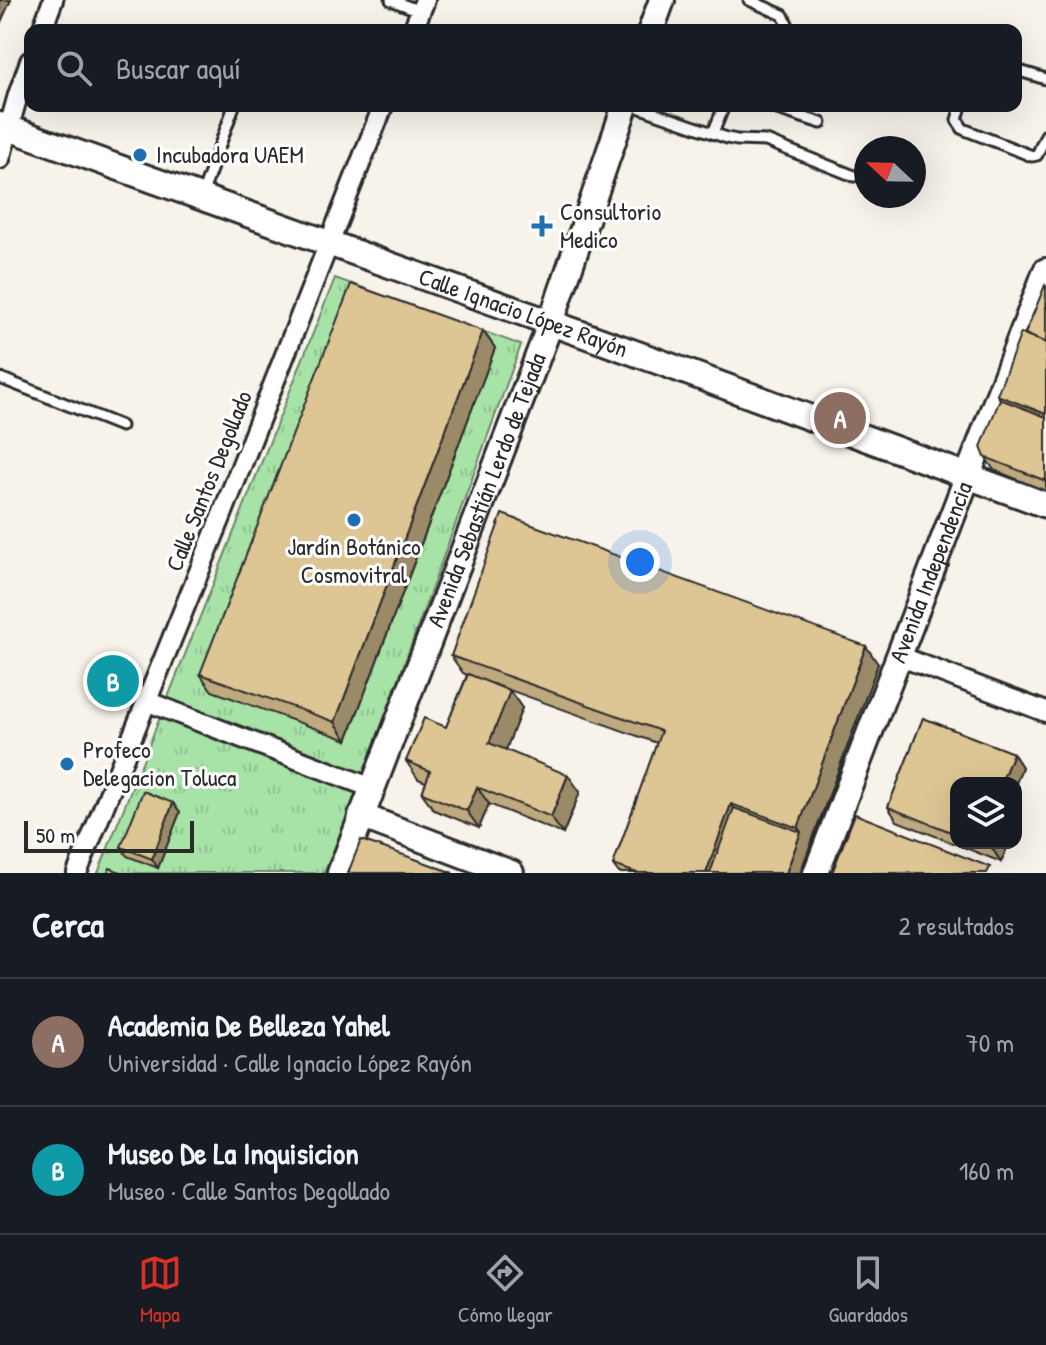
<!DOCTYPE html>
<html lang="es">
<head>
<meta charset="utf-8">
<style>
  body { margin:0; font-family:"Patrick Hand",sans-serif; background:#20242c; color:#f1f3f6 }
  .controls { position:absolute; right:24px; bottom:24px; display:grid; overflow:hidden; border-radius:16px; box-shadow:0 8px 32px #0002 }
  .controls button { width:72px; height:72px; display:grid; place-items:center; padding:0; border:0; border-bottom:2px solid #363941; background:#171b24; color:#f1f3f6; font:40px sans-serif }
  .compass { position:absolute; left:854px; top:136px; width:72px; height:72px; border-radius:50%; background:#171b24; box-shadow:0 8px 32px #0002; rotate:292deg }
  .scale { position:absolute; left:24px; bottom:20px; width:170px; box-sizing:border-box; padding-left:8px; border:4px solid #2b2b2b; border-top:0; font-size:22px; line-height:28px; white-space:nowrap; color:#2b2b2b; -webkit-text-stroke:6px #fff; paint-order:stroke }
  .you { position:absolute; left:640px; top:562px; width:28px; height:28px; margin:-20px; border:6px solid #fff; border-radius:50%; background:#1a73e8; box-shadow:0 0 0 12px #1a73e833 }
  .badge { display:grid; place-items:center; width:52px; height:52px; border-radius:50%; background:#d93025; color:#fff; font-size:26px; font-weight:700 }
  .pin { position:absolute; translate:-50% -50%; border:4px solid #fff; box-shadow:0 2px 8px #0006 }
  .list { margin:0; padding:0; list-style:none }
  h2 { display:flex; justify-content:space-between; align-items:center; height:104px; margin:0; padding:0 32px; font-size:34px }
  h2 small { font-size:26px; font-weight:400; color:#9ea1a6 }
  .list li { display:grid; grid-template-columns:52px 1fr auto; gap:24px; align-items:center; box-sizing:border-box; height:128px; padding:0 32px; border-top:2px solid #363941 }
  .list b { display:block; font-size:30px; white-space:nowrap }
  .list p { margin:0; font-size:26px; white-space:nowrap; color:#9ea1a6 }
  .list em { font-size:26px; font-style:normal; color:#9ea1a6 }
  .icon { flex:none; width:44px; height:44px; fill:none; stroke:currentColor; stroke-width:2; stroke-linecap:round; stroke-linejoin:round }
  .map { position:relative; flex:none; width:1046px; height:873px; overflow:hidden }
  .search { position:absolute; background:#171b24; box-shadow:0 8px 32px #0002; left:24px; right:24px; top:24px; height:88px; display:flex; align-items:center; gap:20px; box-sizing:border-box; padding:0 28px; border-radius:16px; color:#9ea1a6; font-size:30px }
  .sheet { height:360px; background:#171b24 }
  nav { display:flex; justify-content:space-around; align-items:center; box-sizing:border-box; height:112px; border-top:2px solid #363941; background:#171b24; font-size:22px; color:#9ea1a6 }
  nav a { display:grid; justify-items:center; gap:4px }
  nav .on { color:#d93025 }
  .map>svg:first-child { display:block }
  .grass { fill:url(#grass-tufts); stroke:#698669; stroke-width:2 }
  .lines { fill:none; stroke-linecap:round; stroke-linejoin:round }
  .lane-casing { stroke:#2b2b2b; stroke-width:15 }
  .street-casing { stroke:#2b2b2b; stroke-width:24 }
  .secondary-casing { stroke:#2b2b2b; stroke-width:30 }
  .lane { stroke:#fff; stroke-width:9 }
  .street { stroke:#fff; stroke-width:18 }
  .secondary { stroke:#fff; stroke-width:24 }
  .wall { fill:#bfa97f; stroke:#2b2b2b; stroke-width:2 }
  .shaded-wall { fill:#9b8a68; stroke:#2b2b2b; stroke-width:2 }
  .building { fill:#dec594; stroke:#2b2b2b; stroke-width:2 }
  .poi-dot { fill:#1f6fb2; stroke:#fff; stroke-width:3 }
  .labels { text-anchor:middle; stroke-width:6; stroke-linejoin:round; paint-order:stroke }
  .poi-label { font-size:24px; fill:#2b2b2b; stroke:#fff; text-anchor:start }
  .street-label { font-size:24px; fill:#2b2b2b; stroke:#fff }
</style>
</head>
<body>
<div class="map">
<svg width="1046" height="873" viewBox="0 0 1046 873">
  <defs>
    <pattern id="grass-tufts" width="24" height="20" patternUnits="userSpaceOnUse" patternTransform="scale(2)"><rect width="24" height="20" fill="#a7e2a7"/><path d="M3 7l-1-3M5 7V3M7 7l1-3M15 17l-1-3M17 17v-4M19 17l1-3" fill="none" stroke="#90c290"/></pattern>
  </defs>
  <rect width="100%" height="100%" fill="#f8f3ea"/>
  <filter id="ink" filterUnits="userSpaceOnUse"><feTurbulence type="fractalNoise" baseFrequency=".0125" numOctaves="2"/><feDisplacementMap in="SourceGraphic" scale="16" xChannelSelector="R" yChannelSelector="G"/><feConvolveMatrix kernelMatrix="1 2 1 2 8 2 1 2 1" color-interpolation-filters="sRGB"/></filter>
  <g filter="url(#ink)">
    <path class="grass" d="M335 278 521 345 351 809 324 873H98Z"/>
    <g class="lines">
      <g class="lane-casing">
        <g id="lane">
          <path d="M391 0 420 11"/>
          <path d="M749 0 783 15 790 30"/>
          <path d="M1016 70 1046 79"/>
          <path d="M635 106 727 138 737 140 766 141 854 176"/>
          <path d="M768 106 821 123"/>
          <path d="M961 106 957 120 963 129 1032 156 1037 155 1046 135"/>
          <path d="M713 133 724 106"/>
          <path d="M202 195 234 106"/>
          <path d="M0 378 121 426"/>
        </g>
      </g>
      <g class="street-casing">
        <g id="street">
          <path d="M42 30 53 0"/>
          <path d="M413 30 425 0"/>
          <path d="M0 159 18 95 30 61"/>
          <path d="M899 656 1046 712"/>
          <path d="M146 701 372 788"/>
          <path d="M77 873 220 520 383 106"/>
        </g>
      </g>
      <g class="secondary-casing">
        <g id="secondary">
          <path d="M651 30 662 0"/>
          <path id="s1" d="M0 125 657 361 1046 505"/>
          <path d="M361 816 511 873"/>
          <path id="s2" d="M340 873 551 322 625 106"/>
          <path id="s3" d="M816 873 1046 271"/>
        </g>
      </g>
      <use href="#lane" class="lane"/>
      <use href="#street" class="street"/>
      <use href="#secondary" class="secondary"/>
    </g>
    <g class="wall">
      <path d="M1046 286V491L994 470 985 457 1000 399 997 395Z"/>
      <path d="M483 331 495 348 347 740 212 691 200 674Z"/>
      <path d="M451 656 878 664 800 873H619L613 865 657 743 490 683 522 708 506 749 580 792 563 834 489 804 479 828 434 810 422 793 426 782 418 779 406 761 446 727 467 675 463 673Z"/>
      <path d="M923 718 1013 753 1022 767 1016 783H956V843H1009L1001 862 897 821 888 807Z"/>
      <path d="M173 803 180 812 158 868 127 856 121 847Z"/>
    </g>
    <g class="shaded-wall">
      <path d="M0 0H11L0 24Z"/>
      <path d="M483 331 495 348 347 740 335 722Z"/>
      <path d="M866 646 878 664 800 873H786L801 832 798 828Z"/>
      <path d="M510 691 522 708 502 760 489 743Z"/>
      <path d="M1013 753 1022 767 1016 783H1001Z"/>
      <path d="M568 775 580 792 563 834 551 817Z"/>
      <path d="M477 787 489 804 479 828 467 811Z"/>
      <path d="M173 803 180 812 158 868 152 859Z"/>
      <path d="M731 804 743 821 725 873H706Z"/>
      <path d="M994 843H1009L1001 862 992 848Z"/>
    </g>
    <g class="building">
      <path d="M351 284 483 331 335 722 200 674Z"/>
      <path d="M1045 285 1046 286V343L1025 334Z"/>
      <path d="M1021 333 1046 343V414L997 395Z"/>
      <path d="M1000 399 1046 417V481L985 457 981 447Z"/>
      <path d="M502 514 866 646 798 828 731 804 706 873H637L613 865 661 731 451 656Z"/>
      <path d="M468 674 510 691 489 743 568 775 551 817 477 787 467 811 422 793 430 771 406 761 424 718 446 727Z"/>
      <path d="M923 718 1013 753 1001 783H956V834L888 807Z"/>
      <path d="M143 791 173 803 152 859 121 847Z"/>
      <path d="M734 808 801 832 786 873H710Z"/>
      <path d="M855 814 990 867 987 873H832Z"/>
      <path d="M361 840 432 865 453 873H348Z"/>
      <path d="M979 843H994L992 848Z"/>
      <path d="M110 868 123 873H108Z"/>
    </g>
  </g>
  <g class="poi-dot">
    <circle cx="140" cy="155" r="8"/>
    <path d="M538 214h8v8h8v8h-8v8h-8v-8h-8v-8h8z"/>
    <circle cx="354" cy="520" r="8"/>
    <circle cx="67" cy="764" r="8"/>
  </g>
  <g class="labels">
    <g class="poi-label">
      <text x="156" y="163">Incubadora UAEM</text>
      <text x="560" y="220">Consultorio<tspan x="560" dy="28">Medico</tspan></text>
      <text x="354" y="555" text-anchor="middle">Jardín Botánico<tspan x="354" dy="28">Cosmovitral</tspan></text>
      <text x="83" y="758">Profeco<tspan x="83" dy="28">Delegacion Toluca</tspan></text>
    </g>
    <g class="street-label">
      <text dy="8" stroke="none"><textPath href="#s1" startOffset="556">Calle Ignacio López Rayón</textPath></text>
      <text transform="translate(209 481) rotate(-68)" y="8">Calle Santos Degollado</text>
      <text dy="8" stroke="none"><textPath href="#s2" startOffset="410">Avenida Sebastián Lerdo de Tejada</textPath></text>
      <text dy="8" stroke="none"><textPath href="#s3" startOffset="322">Avenida Independencia</textPath></text>
    </g>
  </g>
</svg>
<div class="controls">
<button><svg class="icon" aria-label="layers" viewBox="0 0 24 24"><path d="M12 4l9 5-9 5-9-5zM3 14l9 5 9-5"/></svg></button>
</div>
<svg class="compass" viewBox="-18 -18 36 36"><path d="M0-13l5 13h-10z" fill="#e53935"/><path d="M0 13l5-13h-10z" fill="#9ea1a6"/></svg>
<div class="scale">50 m</div>
<div class="you"></div>
<div class="pin badge" style="left:840px;top:418px;background:#8d6e63">A</div>
<div class="pin badge" style="left:113px;top:681px;background:#0f9aa8">B</div>
<div class="search"><svg class="icon" aria-label="search" viewBox="0 0 24 24"><circle cx="10" cy="10" r="6"/><path d="M15 15l6 6"/></svg>Buscar aquí</div>
</div>
<section class="sheet">
<h2>Cerca<small>2 resultados</small></h2>
<ul class="list">
<li><span class="badge" style="background:#8d6e63">A</span><div><b>Academia De Belleza Yahel</b><p>Universidad · Calle Ignacio López Rayón</p></div><em>70 m</em></li>
<li><span class="badge" style="background:#0f9aa8">B</span><div><b>Museo De La Inquisicion</b><p>Museo · Calle Santos Degollado</p></div><em>160 m</em></li>
</ul>
</section>
<nav>
<a class="on"><svg class="icon" aria-label="map" viewBox="0 0 24 24"><path d="M3 6l6-2 6 2 6-2v14l-6 2-6-2-6 2zM9 4v14M15 6v14"/></svg>Mapa</a>
<a><svg class="icon" aria-label="directions" viewBox="0 0 24 24"><path d="M12 3l9 9-9 9-9-9zM9 14v-3h6M13 9l2 2-2 2"/></svg>Cómo llegar</a>
<a><svg class="icon" aria-label="saved" viewBox="0 0 24 24"><path d="M7 4h10v16l-5-4-5 4z"/></svg>Guardados</a>
</nav>
</body>
</html>
